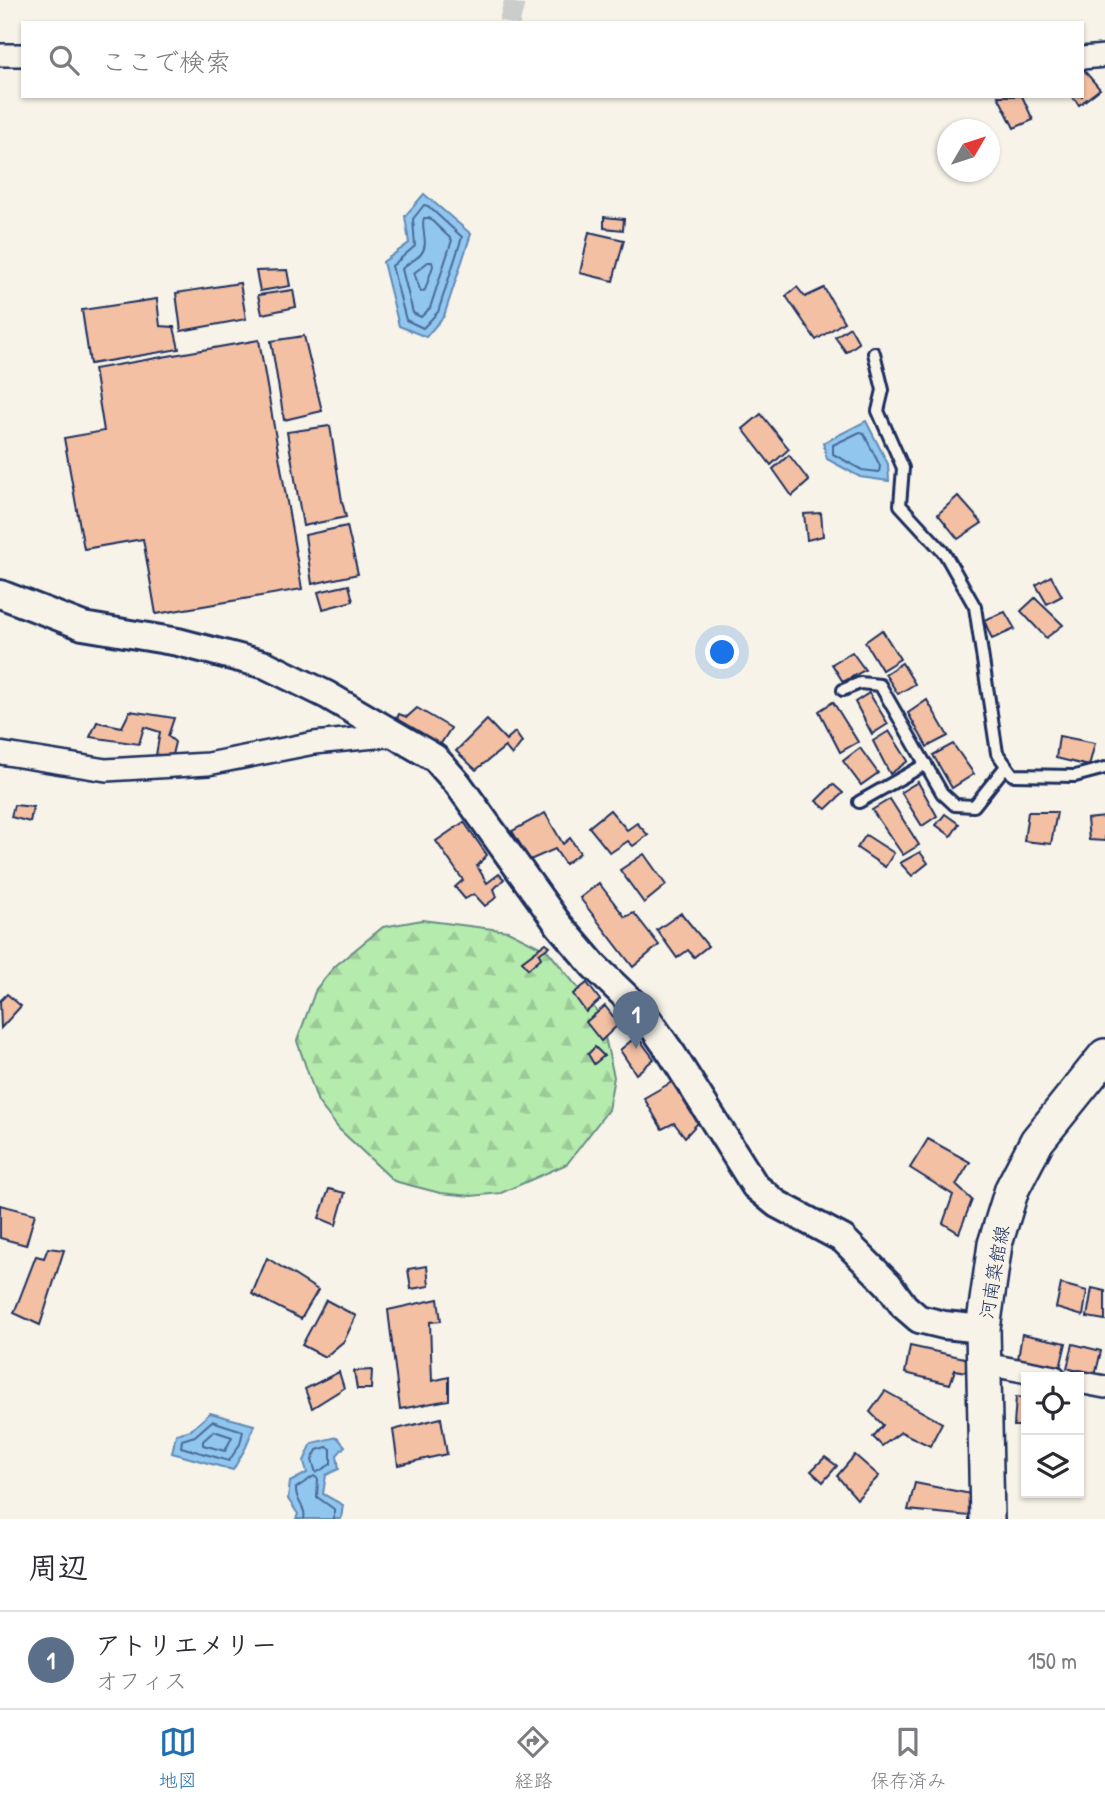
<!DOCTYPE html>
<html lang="ja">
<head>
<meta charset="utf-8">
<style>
  body { margin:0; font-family:"Patrick Hand","Klee One",sans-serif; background:#f7f7f7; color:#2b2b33 }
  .controls { position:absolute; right:21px; bottom:21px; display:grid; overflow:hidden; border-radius:0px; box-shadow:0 2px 5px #0004 }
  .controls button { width:63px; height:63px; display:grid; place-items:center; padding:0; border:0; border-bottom:2px solid #e1e1e2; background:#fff; color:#2b2b33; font:35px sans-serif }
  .compass { position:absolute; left:937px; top:119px; width:63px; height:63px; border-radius:50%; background:#fff; box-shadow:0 2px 5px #0004; rotate:51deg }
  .you { position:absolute; left:723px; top:653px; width:24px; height:24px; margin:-18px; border:5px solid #fff; border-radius:50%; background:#1a73e8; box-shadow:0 0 0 10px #1a73e833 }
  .badge { display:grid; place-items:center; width:46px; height:46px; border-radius:50%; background:#1f6fb2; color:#fff; font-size:23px; font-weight:700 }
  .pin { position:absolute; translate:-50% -58px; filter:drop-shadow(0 2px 4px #0008) }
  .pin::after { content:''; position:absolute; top:37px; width:24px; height:21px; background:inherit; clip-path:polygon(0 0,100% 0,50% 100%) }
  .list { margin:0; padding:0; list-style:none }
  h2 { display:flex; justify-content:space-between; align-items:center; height:91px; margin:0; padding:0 28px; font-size:30px }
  h2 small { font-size:23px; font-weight:400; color:#7c7c81 }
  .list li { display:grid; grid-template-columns:46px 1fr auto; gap:21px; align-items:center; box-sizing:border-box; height:98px; padding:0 28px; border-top:2px solid #e1e1e2 }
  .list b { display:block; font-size:26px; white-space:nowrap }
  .list p { margin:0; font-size:23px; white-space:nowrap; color:#7c7c81 }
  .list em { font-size:23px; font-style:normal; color:#7c7c81 }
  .icon { flex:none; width:38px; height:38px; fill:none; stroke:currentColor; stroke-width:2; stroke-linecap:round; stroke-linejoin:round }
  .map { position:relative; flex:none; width:1105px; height:1519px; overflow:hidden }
  .search { position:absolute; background:#fff; box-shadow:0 2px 5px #0004; left:21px; right:21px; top:21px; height:77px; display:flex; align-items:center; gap:18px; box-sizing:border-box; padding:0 24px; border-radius:0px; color:#7c7c81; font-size:26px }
  .sheet { height:189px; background:#fff }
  nav { display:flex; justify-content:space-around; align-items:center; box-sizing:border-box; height:98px; border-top:2px solid #e1e1e2; background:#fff; font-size:19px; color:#7c7c81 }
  nav a { display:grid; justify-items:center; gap:4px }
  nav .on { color:#1f6fb2 }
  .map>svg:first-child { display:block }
  .forest { fill:url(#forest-firs); stroke:#688d86; stroke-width:2 }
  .water { fill:#91c6ef; stroke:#628ab5; stroke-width:2 }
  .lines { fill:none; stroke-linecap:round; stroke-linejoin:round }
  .shore { stroke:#4a6b98; stroke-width:2 }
  .building { fill:#f3c0a4; stroke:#1b2f5e; stroke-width:2 }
  .minor-tunnel { stroke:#cbcccc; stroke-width:21; stroke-dasharray:21 10; stroke-linecap:butt }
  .service-casing { stroke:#1b2f5e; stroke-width:16 }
  .minor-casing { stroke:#1b2f5e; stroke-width:26 }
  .tertiary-casing { stroke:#1b2f5e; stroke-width:32 }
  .primary-casing { stroke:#1b2f5e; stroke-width:38 }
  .service { stroke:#f7f3e8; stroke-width:10 }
  .minor { stroke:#f7f3e8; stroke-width:21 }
  .tertiary { stroke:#f7f3e8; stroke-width:26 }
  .primary { stroke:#f7f3e8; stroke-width:33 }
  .labels { text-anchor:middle; stroke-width:5; stroke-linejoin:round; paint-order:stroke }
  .street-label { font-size:19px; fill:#1b2f5e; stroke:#f7f3e8 }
</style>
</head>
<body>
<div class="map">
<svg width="1105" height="1519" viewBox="0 0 1105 1519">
  <defs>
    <pattern id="forest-firs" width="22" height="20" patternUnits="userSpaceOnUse" patternTransform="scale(1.75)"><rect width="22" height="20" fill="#b5ebad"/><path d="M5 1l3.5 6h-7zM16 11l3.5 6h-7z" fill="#9bca97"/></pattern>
  </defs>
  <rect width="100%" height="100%" fill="#f7f3e8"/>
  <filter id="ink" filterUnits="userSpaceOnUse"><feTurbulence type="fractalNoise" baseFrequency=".0143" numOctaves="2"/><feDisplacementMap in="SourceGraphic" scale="14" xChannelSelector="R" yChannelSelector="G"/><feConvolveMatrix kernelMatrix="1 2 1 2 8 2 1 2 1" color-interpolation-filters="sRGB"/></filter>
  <g filter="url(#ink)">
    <path class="forest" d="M422 920 508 931 548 951 600 1015 614 1077 608 1110 567 1164 501 1193 471 1196 440 1193 394 1181 339 1129 318 1102 297 1041 316 989 334 967 383 927Z"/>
    <g class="water">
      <path d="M424 194 471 234 444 316 426 337 399 326 383 262 409 243 405 216Z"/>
      <path d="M866 421 888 464 889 481 860 477 827 459 823 443Z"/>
      <path d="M210 1413 254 1425 246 1447 233 1470 172 1453 176 1434 191 1430Z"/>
      <path d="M337 1437 345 1446 337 1455 339 1469 326 1475 323 1494 343 1505 341 1519H296L298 1514 288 1499 290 1482 307 1473 304 1461 312 1443Z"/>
    </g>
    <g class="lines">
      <g class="shore">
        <path d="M424 205 428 206 462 237 438 312 423 328 406 320 392 266 415 246 413 219Z"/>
        <path d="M424 218H429L452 240 430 308 421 317 413 313 402 269C407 263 416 260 421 254 430 243 420 229 424 218Z"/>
        <path d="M428 262H432L433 266 425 290 421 292 414 273Z"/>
        <path d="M860 432 864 434 880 466 879 472 862 470 833 454V445Z"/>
        <path d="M212 1421 243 1431 240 1444 229 1461 181 1447 182 1440 195 1436Z"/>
        <path d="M214 1431 232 1437 225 1451 203 1445V1441Z"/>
        <path d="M327 1447 331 1449V1464L316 1473 312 1460 317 1450Z"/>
        <path d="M304 1519C307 1507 295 1502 296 1488L314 1476 318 1479 317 1497 334 1509V1519"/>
      </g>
    </g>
    <g class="building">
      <path d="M1082 68 1100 89 1079 105 1072 96H1082Z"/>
      <path d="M998 96H1022L1033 120 1014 128Z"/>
      <path d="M604 217 624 219 623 230 604 228Z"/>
      <path d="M589 232 624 240 613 281 580 273Z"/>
      <path d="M287 270 290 286 260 291 256 271Z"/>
      <path d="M240 283 246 319 181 331 176 293Z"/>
      <path d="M797 287 805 297 824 288 844 322 816 340 786 296Z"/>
      <path d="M293 290 296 307 262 314 258 295Z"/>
      <path d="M157 299 160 326 174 327 179 349 90 364 82 310Z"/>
      <path d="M850 327 859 343 846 352 835 337Z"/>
      <path d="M304 336 322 411 284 420 271 341Z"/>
      <path d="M259 340 302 589 156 614 143 539 84 549 64 438 104 431 94 369Z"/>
      <path d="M761 414 789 449 771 465 743 429Z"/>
      <path d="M330 426 342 501 346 517 303 526 287 432Z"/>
      <path d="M789 455 809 481 792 496 773 469Z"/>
      <path d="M958 496 982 523 958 539 938 514Z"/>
      <path d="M821 513 823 536 807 540 804 514Z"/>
      <path d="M347 526 358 574 312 584 305 535Z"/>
      <path d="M1051 576 1062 596 1047 604 1036 585Z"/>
      <path d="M349 585 353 601 323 609 318 592Z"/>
      <path d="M1035 598 1063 625 1046 638 1021 611Z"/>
      <path d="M1005 612 1015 629 992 639 984 620Z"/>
      <path d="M882 630 900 659 882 670 865 642Z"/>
      <path d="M852 652 865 670 843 682 832 664Z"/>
      <path d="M902 663 915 684 898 694 885 674Z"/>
      <path d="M869 693 888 724 872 734 855 702Z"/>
      <path d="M927 700 948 736 927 747 908 713Z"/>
      <path d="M833 702 858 742 840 752 819 711Z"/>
      <path d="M417 708 451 728 438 748 393 727 399 714 407 717Z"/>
      <path d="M130 711 174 718 168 736 175 742 171 759 156 755 160 732 144 727 139 744 90 737 97 722 122 727Z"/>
      <path d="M487 720 506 740 515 732 522 742 512 755 505 747 476 770 456 751Z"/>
      <path d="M889 731 908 761 890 774 873 741Z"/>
      <path d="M1059 736 1095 743 1089 766 1056 758Z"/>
      <path d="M953 744 974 774 952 788 933 755Z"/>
      <path d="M860 748 878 773 861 785 843 761Z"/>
      <path d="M918 782 937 816 922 826 901 792Z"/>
      <path d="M833 784 843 793 826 809 816 801Z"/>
      <path d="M890 799 919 845 903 855 872 810Z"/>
      <path d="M14 805 33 807 30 822 11 817Z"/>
      <path d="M610 810 627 830 637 823 648 835 633 846 628 841 610 853 589 827Z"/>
      <path d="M1028 812H1057L1051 844 1024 841Z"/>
      <path d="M545 813 563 844 570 838 580 853 565 864 555 849 530 860 512 831Z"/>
      <path d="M945 814 959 824 951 836 936 825Z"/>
      <path d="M1105 817V841L1089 840 1087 819Z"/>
      <path d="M464 822 487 855 477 866 487 883 499 874 504 879 494 889 497 897 485 906 474 894 465 899 455 887 463 880 436 841Z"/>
      <path d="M866 835 894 853 885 867 857 848Z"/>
      <path d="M920 852 928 863 912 876 900 863Z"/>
      <path d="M644 854 666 885 644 903 620 870Z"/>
      <path d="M599 883 625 917 634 913 659 945 633 967 580 898Z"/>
      <path d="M681 913 708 946 694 957 688 950 677 958 657 930Z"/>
      <path d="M546 943 550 946 539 954 541 958 528 969 522 961Z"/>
      <path d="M587 983 600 1000 586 1012 573 994Z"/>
      <path d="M7 994 21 1006 1 1028 0 1001Z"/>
      <path d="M605 1006 619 1024 601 1041 586 1022Z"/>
      <path d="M637 1036 654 1059 636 1074 620 1050Z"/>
      <path d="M595 1047 604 1056 594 1064 588 1054Z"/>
      <path d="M672 1082 698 1123 685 1137 674 1123 662 1129 644 1098Z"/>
      <path d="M928 1139 970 1162 956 1185 972 1200 959 1233 943 1223 953 1195 910 1168Z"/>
      <path d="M329 1189 345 1193 336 1225 319 1218Z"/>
      <path d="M0 1205 35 1214 26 1245 0 1238Z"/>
      <path d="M48 1248 64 1250 40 1325 14 1313 36 1256 44 1258Z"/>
      <path d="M267 1258 318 1290 301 1319 252 1294Z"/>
      <path d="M427 1266 429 1286 411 1289 408 1269Z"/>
      <path d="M1061 1284 1087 1291 1083 1316 1056 1308Z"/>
      <path d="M1092 1288 1105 1291V1320L1087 1317Z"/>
      <path d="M438 1299 441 1321 430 1322 432 1381 449 1377V1400L400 1409 388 1310Z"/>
      <path d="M326 1300 356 1316 344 1341 325 1357 302 1345Z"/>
      <path d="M1022 1334 1066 1343 1060 1368 1018 1359Z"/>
      <path d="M1073 1344 1101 1351 1095 1376 1067 1368Z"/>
      <path d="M910 1346 974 1360 972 1373 955 1370 950 1384 905 1373Z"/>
      <path d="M372 1370 371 1389H357L354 1371Z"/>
      <path d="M339 1372 344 1388 312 1408 305 1389Z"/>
      <path d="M885 1391 942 1423 930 1446 901 1432 882 1446 873 1437 883 1425 870 1412Z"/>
      <path d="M1016 1397 1026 1398V1426H1014Z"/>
      <path d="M441 1418 447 1454 398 1465 393 1430Z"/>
      <path d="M855 1455 879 1476 857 1499 837 1476Z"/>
      <path d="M825 1457 837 1466 823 1482 811 1471Z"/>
      <path d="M915 1483 976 1495 969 1516 908 1510Z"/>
    </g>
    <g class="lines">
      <path class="minor-tunnel" d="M509 23 515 0"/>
      <g class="service-casing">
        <g id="service">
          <path d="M874 353 883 390 878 411 903 468 900 505 945 554 975 607 997 753 1013 775 1075 776 1105 768"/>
          <path d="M843 690 860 683 880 685 942 793 955 805 974 806 1006 766"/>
          <path d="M859 802 926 764"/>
        </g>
      </g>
      <g class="minor-casing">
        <g id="minor">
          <path d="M0 55H23"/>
          <path d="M1082 58 1105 56"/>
          <path d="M0 753 106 770 208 764 314 743 396 735"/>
          <path d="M985 1364 1055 1377"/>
          <path d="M1079 1382 1105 1387"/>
        </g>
      </g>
      <g class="tertiary-casing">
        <path id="tertiary" d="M0 594 83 626 178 642 266 665 327 695 435 758 458 784 559 925 594 966 643 1013 672 1054 755 1186 777 1204 843 1239 888 1284 904 1306 919 1319 944 1325 983 1329"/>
      </g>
      <g class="primary-casing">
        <path id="primary" d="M987 1519 983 1329 995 1244 1012 1189 1037 1141 1105 1056"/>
      </g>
      <use href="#service" class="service"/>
      <use href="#minor" class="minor"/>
      <use href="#tertiary" class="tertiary"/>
      <use href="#primary" class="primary"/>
    </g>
  </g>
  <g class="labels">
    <g class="street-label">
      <text transform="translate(994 1272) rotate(-80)" y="7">河南築館線</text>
    </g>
  </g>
</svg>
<div class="controls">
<button><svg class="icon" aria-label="locate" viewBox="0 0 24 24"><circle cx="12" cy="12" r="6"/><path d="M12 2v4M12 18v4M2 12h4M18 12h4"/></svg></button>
<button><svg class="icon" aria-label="layers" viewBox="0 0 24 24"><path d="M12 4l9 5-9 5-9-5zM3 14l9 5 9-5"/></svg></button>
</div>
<svg class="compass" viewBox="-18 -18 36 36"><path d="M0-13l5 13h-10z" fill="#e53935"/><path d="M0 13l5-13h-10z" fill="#7c7c81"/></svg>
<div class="you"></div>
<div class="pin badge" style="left:636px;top:1049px;background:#5c6f8a">1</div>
<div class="search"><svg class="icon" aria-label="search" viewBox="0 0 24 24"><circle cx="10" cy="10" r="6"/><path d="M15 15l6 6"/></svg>ここで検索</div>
</div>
<section class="sheet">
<h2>周辺<small></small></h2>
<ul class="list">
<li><span class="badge" style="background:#5c6f8a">1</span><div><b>アトリエメリー</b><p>オフィス</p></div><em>150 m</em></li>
</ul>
</section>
<nav>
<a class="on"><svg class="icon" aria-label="map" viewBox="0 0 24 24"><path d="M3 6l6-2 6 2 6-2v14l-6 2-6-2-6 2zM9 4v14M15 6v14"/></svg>地図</a>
<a><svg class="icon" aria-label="directions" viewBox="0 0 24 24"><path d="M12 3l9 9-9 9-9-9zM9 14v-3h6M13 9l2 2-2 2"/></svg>経路</a>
<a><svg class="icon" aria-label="saved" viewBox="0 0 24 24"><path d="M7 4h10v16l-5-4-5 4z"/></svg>保存済み</a>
</nav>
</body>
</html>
